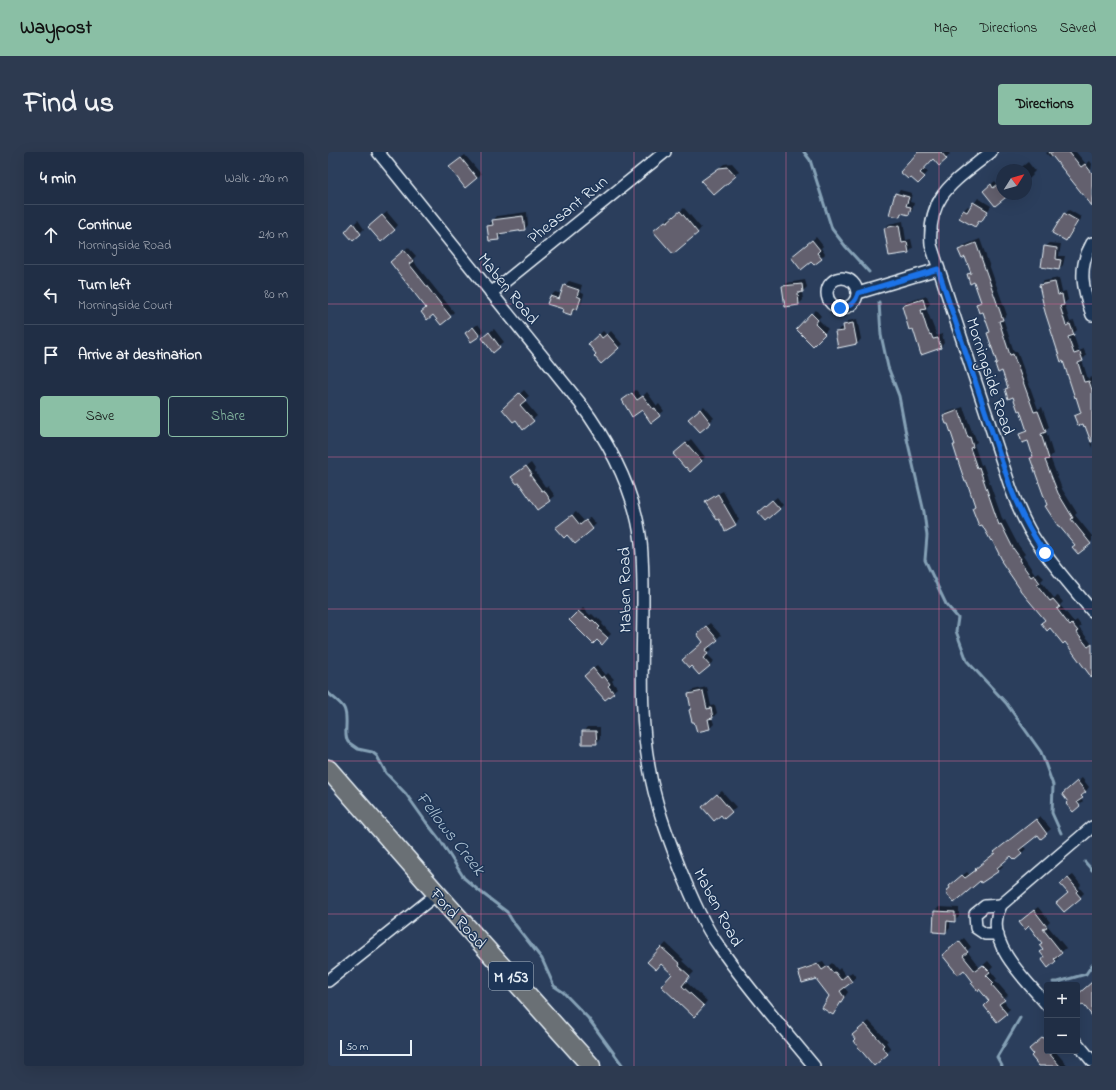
<!DOCTYPE html>
<html lang="en">
<head>
<meta charset="utf-8">
<style>
  body { margin:0; font-family:"Indie Flower",sans-serif; background:#2d3a50; color:#f1f3f6 }
  .controls { position:absolute; right:12px; bottom:12px; display:grid; overflow:hidden; border-radius:4px; box-shadow:0 4px 16px #0002 }
  .controls button { width:36px; height:36px; display:grid; place-items:center; padding:0; border:0; border-bottom:1px solid #3d4a5e; background:#202e45; color:#f1f3f6; font:20px sans-serif }
  .compass { position:absolute; left:668px; top:12px; width:36px; height:36px; border-radius:50%; background:#202e45; box-shadow:0 4px 16px #0002; rotate:53deg }
  .scale { position:absolute; left:12px; bottom:10px; width:72px; box-sizing:border-box; padding-left:4px; border:2px solid #e8f1f8; border-top:0; font-size:11px; line-height:14px; white-space:nowrap; color:#e8f1f8; -webkit-text-stroke:3px #1d3557; paint-order:stroke }
  .stop { position:absolute; width:12px; height:12px; margin:-9px; border:3px solid #1a73e8; border-radius:50%; background:#fff }
  .stop.end { background:#1a73e8; border-color:#fff; box-shadow:0 1px 4px #0008 }
  .list { margin:0; padding:0; list-style:none }
  h2 { display:flex; justify-content:space-between; align-items:center; height:52px; margin:0; padding:0 16px; font-size:17px }
  h2 small { font-size:13px; font-weight:400; color:#a2a8b3 }
  .list li { display:grid; grid-template-columns:26px 1fr auto; gap:12px; align-items:center; box-sizing:border-box; height:60px; padding:0 16px; border-top:1px solid #3d4a5e }
  .list b { display:block; font-size:15px; white-space:nowrap }
  .list p { margin:0; font-size:13px; white-space:nowrap; color:#a2a8b3 }
  .list em { font-size:13px; font-style:normal; color:#a2a8b3 }
  .actions { display:flex; gap:8px; padding:12px 16px }
  .actions a { flex:1; padding:9px 0; border:1px solid #8abfa5; border-radius:4px; text-align:center; font-size:14px; color:#8abfa5 }
  .actions .main { background:#8abfa5; color:#111 }
  .icon { flex:none; width:22px; height:22px; fill:none; stroke:currentColor; stroke-width:2; stroke-linecap:round; stroke-linejoin:round }
  .map { position:relative; flex:none; width:764px; height:914px; overflow:hidden; border-radius:4px }
  header { display:flex; align-items:center; gap:24px; box-sizing:border-box; height:56px; padding:0 20px; background:#8abfa5; color:#111 }
  header strong { font-size:19px }
  nav { display:flex; gap:22px; margin-inline-start:auto; font-size:14px }
  .intro { display:flex; align-items:center; justify-content:space-between; box-sizing:border-box; height:96px; padding:0 24px }
  h1 { margin:0; font-size:28px }
  .button { padding:10px 18px; border-radius:4px; background:#8abfa5; color:#111; font-size:14px; font-weight:700 }
  main { display:flex; gap:24px; padding:0 24px }
  aside { flex:1; background:#202e45; border-radius:4px; box-shadow:0 4px 16px #0002 }
  .map>svg:first-child { display:block }
  .shadow { fill:#0007 }
  .lines { fill:none; stroke-linecap:round; stroke-linejoin:round }
  .stream { stroke:#85a1b6; stroke-width:3 }
  .building { fill:#63616e; stroke:#e8f1f8 }
  .street-casing { stroke:#e8f1f8; stroke-width:14 }
  .primary-casing { stroke:#e8f1f8; stroke-width:21 }
  .street { stroke:#1d3557; stroke-width:11 }
  .primary { stroke:#6a7074; stroke-width:18 }
  .route { stroke:#1a73e8; stroke-width:5 }
  .grid { fill:none; stroke:#cf6492; stroke-width:1; stroke-opacity:0.55 }
  .labels { text-anchor:middle; stroke-width:3; stroke-linejoin:round; paint-order:stroke }
  .shield { fill:#1d3557; stroke:#abb9c8; stroke-width:1 }
  .shield-label { font-size:16px; font-weight:bold; fill:#e8f1f8 }
  .street-label { font-size:17px; fill:#e8f1f8; stroke:#1d3557 }
  .water-label { font-size:18px; font-style:italic; fill:#aec2d2; stroke:#1d3557 }
</style>
</head>
<body>
<header>
<strong>Waypost</strong>
<nav><a>Map</a><a>Directions</a><a>Saved</a></nav>
</header>
<div class="intro"><h1>Find us</h1><a class="button">Directions</a></div>
<main>
<aside>
<h2>4 min<small>Walk · 290 m</small></h2>
<ul class="list">
<li><svg class="icon" aria-label="ahead" viewBox="0 0 24 24"><path d="M12 20V5M6 11l6-6 6 6"/></svg><div><b>Continue</b><p>Morningside Road</p></div><em>210 m</em></li>
<li><svg class="icon" aria-label="left" viewBox="0 0 24 24"><path d="M17 20v-9H6M10 6l-5 5 5 5"/></svg><div><b>Turn left</b><p>Morningside Court</p></div><em>80 m</em></li>
<li><svg class="icon" aria-label="arrive" viewBox="0 0 24 24"><path d="M6 21V4h12l-3 4 3 4H6"/></svg><div><b>Arrive at destination</b></div></li>
</ul>
<div class="actions"><a class="main">Save</a><a>Share</a></div>
</aside>
<div class="map">
<svg width="764" height="914" viewBox="0 0 764 914">
  <rect width="100%" height="100%" fill="#2b3e5c"/>
  <filter id="ink" filterUnits="userSpaceOnUse"><feTurbulence type="fractalNoise" baseFrequency=".025" numOctaves="2"/><feDisplacementMap in="SourceGraphic" scale="8" xChannelSelector="R" yChannelSelector="G"/><feConvolveMatrix kernelMatrix="1 2 1 2 8 2 1 2 1" color-interpolation-filters="sRGB"/></filter>
  <g filter="url(#ink)">
    <g class="shadow">
      <path d="M596 0H620L622 2 618 6 605 5 595 16 600 20 590 31 583 23Z"/>
      <path d="M720 0H748L758 12 762 9 764 12 763 18 764 48 724 3 722 5 718 1Z"/>
      <path d="M137 3 153 22 149 26 126 11Z"/>
      <path d="M700 10 707 19 704 22 705 23 698 30V18H681L688 13 691 17Z"/>
      <path d="M404 11 411 19 407 23 375 29 396 12Z"/>
      <path d="M667 29 670 33 674 30V42H680L667 53 660 35Z"/>
      <path d="M572 38 584 41 582 50 586 51 584 58 580 62 575 61 571 64 568 42Z"/>
      <path d="M650 46 663 54 656 65 647 74 632 65 636 58 640 54 643 56Z"/>
      <path d="M356 56 373 76 369 81 331 75 342 65 343 67Z"/>
      <path d="M741 58 753 65 742 84 738 88 737 62Z"/>
      <path d="M59 60 70 73 66 78 46 71Z"/>
      <path d="M199 60 200 73 196 78 174 80V83L170 87 160 74 169 64Z"/>
      <path d="M30 68 36 77 25 88 18 80Z"/>
      <path d="M575 69 578 88 583 87 585 96 581 100 562 103 557 76 561 72Z"/>
      <path d="M488 85 495 94 493 96 497 102 493 106 486 112 483 108 464 105Z"/>
      <path d="M652 87 679 163 675 166 686 200 689 199 710 257 714 255 721 275 718 279 725 302 722 305 734 337 749 361 747 363 764 384V389L750 401 748 393 720 353 703 306 705 303 700 288 692 282 699 277 692 257 686 244 678 238 681 235 675 218 670 211 660 182 662 179 655 159 649 152 653 148 647 129 640 122 643 119 638 104 631 98 635 94Z"/>
      <path d="M722 91 733 92 731 104H737L735 113 731 117 717 95Z"/>
      <path d="M80 95 88 104 85 107 89 114 126 160 122 164 99 155 68 106Z"/>
      <path d="M731 126 734 140 738 139 740 148 736 151 742 170 746 169 749 178 745 182 751 199 756 197 758 204 754 208 760 227 764 225V296L762 291 764 290 758 273 747 264 753 259 712 133 716 129Z"/>
      <path d="M477 128 479 135 474 140 475 148 471 152 458 154 455 135 459 131Z"/>
      <path d="M241 129 254 133 252 140 256 142 253 152 243 162 236 157 221 151 223 144 227 140 234 142 237 133Z"/>
      <path d="M599 144 602 152 598 156 609 184 614 182 616 191 612 196 586 175 575 154 579 150Z"/>
      <path d="M488 158 493 164 490 167 500 177 485 193 469 177Z"/>
      <path d="M529 167 533 187 529 192 508 181 512 176H517L516 173 520 169Z"/>
      <path d="M150 172 155 179 151 183 142 178Z"/>
      <path d="M166 177 176 190 165 199 159 182Z"/>
      <path d="M275 179 279 183 283 179 294 192 290 196 270 202 265 188Z"/>
      <path d="M196 238 201 244 196 248 209 264 195 276 188 267 176 257Z"/>
      <path d="M308 238 314 245 319 240 329 254 331 252 336 259 323 269 314 256 300 244Z"/>
      <path d="M376 254 386 266 372 279 366 263Z"/>
      <path d="M635 255 645 282H646L649 290 646 292 653 313 655 312 675 369 677 368 689 391 697 402 695 404 707 422 710 420 716 426 713 429 726 446 730 444 735 450 732 453 746 470 749 468 753 474 751 476 764 492V523L737 489 718 467 675 408 648 353 626 293 628 292 620 270 616 264 620 260Z"/>
      <path d="M363 287 377 305 373 309 350 298Z"/>
      <path d="M203 311 207 317 206 318 218 336 220 334 227 344 211 356 191 329 184 325Z"/>
      <path d="M395 339 411 368 407 372 391 366 378 350 382 346Z"/>
      <path d="M449 345 455 353 451 357 436 356Z"/>
      <path d="M248 360 257 370 262 365 268 372 264 376 233 372Z"/>
      <path d="M255 456 262 463 264 462 268 466 269 465 275 471 274 472 283 482 274 491 243 468Z"/>
      <path d="M382 471 393 483 381 494 384 497 379 502 386 509 371 522 376 489 374 478Z"/>
      <path d="M269 513 278 523 280 521 286 527 284 529 289 536 277 546 261 520Z"/>
      <path d="M379 535 383 554 387 553 389 561 384 566 386 572 382 576 364 556 361 542 365 538Z"/>
      <path d="M259 575H272V587L268 591 255 580Z"/>
      <path d="M754 626 761 635 753 646 755 649 751 653 742 650 739 638Z"/>
      <path d="M394 639 408 655 396 665 379 651Z"/>
      <path d="M712 664 723 677 713 685 710 681 695 694 698 697 687 707 683 703 673 712 675 714 664 724 623 735 626 730 639 720 642 723 649 717 671 696Z"/>
      <path d="M745 723 753 733 751 735 756 741 752 745 741 741 738 728Z"/>
      <path d="M611 755 631 756V765L626 769 622 768V776L618 780 607 759Z"/>
      <path d="M710 755 722 770 719 773 738 796 730 803 731 805 727 809 717 805 715 790 696 766Z"/>
      <path d="M636 786 643 795 639 799 652 816 660 809 665 815 662 818 669 827 667 828 680 843 675 848 682 857 669 869 662 849 620 799Z"/>
      <path d="M338 791 356 808 354 809 366 820 357 829 379 849 370 860 345 822 333 811 321 810Z"/>
      <path d="M495 809 499 815 504 811 510 818 512 816 518 824 524 820 528 825 516 835 520 840 508 858 504 862 502 844 488 826 471 820 475 816Z"/>
      <path d="M541 869 560 889 558 890 563 897 559 901 529 887V879Z"/>
      <path d="M719 883V899H727L740 914H714L706 902V893Z"/>
    </g>
    <g class="lines">
      <g class="stream">
        <path d="M476 0 482 8 504 77 518 95 541 120"/>
        <path d="M551 150 553 183 560 215 571 244 579 287 596 360 599 384 597 408 618 452 630 466 628 479 639 509 678 551 713 600 725 633 724 661 733 681"/>
        <path d="M0 541C15 554 19 553 18 574 18 580 17 585 20 590L30 597 44 600 49 604 58 621 78 642 98 670 112 688 136 726 150 738 179 760 185 770 214 807 226 834 235 840 260 866 295 914"/>
        <path d="M757 710 764 718"/>
        <path d="M725 830H730L758 822 764 813"/>
        <path d="M674 914 669 905 692 866"/>
      </g>
    </g>
    <g class="building">
      <path d="M590 0H613L619 7 611 14 605 7 592 21 597 25 590 32 582 25 580 27 572 20Z"/>
      <path d="M721 0H741L753 15 757 12 764 21V54Z"/>
      <path d="M133 6 149 26 137 36 121 15Z"/>
      <path d="M400 15 408 24 386 43 373 29 391 16Z"/>
      <path d="M674 29V42H682L667 54 655 39 663 32 665 36Z"/>
      <path d="M567 41 581 45 578 54 583 55 581 63 573 61 572 65 561 63Z"/>
      <path d="M645 50 660 59 653 70 651 69 647 75 631 66 635 58 639 60Z"/>
      <path d="M352 59 370 81 345 102 325 79 337 69 339 70Z"/>
      <path d="M736 61 750 69 738 89 724 81Z"/>
      <path d="M54 63 67 78 53 90 40 75Z"/>
      <path d="M195 64 197 78 170 82 171 88 161 89 159 74 165 73 164 68Z"/>
      <path d="M25 71 33 82 25 89 17 80Z"/>
      <path d="M571 73 574 91 579 90 581 101 561 104 556 76Z"/>
      <path d="M484 88 492 98 489 101 494 107 486 113 483 110 473 118 463 105Z"/>
      <path d="M648 91 675 168 671 169 682 203 685 202 706 260 710 259 718 280 713 282 721 307 717 308 730 341 745 366 743 367 763 392 750 402 744 395 747 393 731 374H730L717 354 719 353 702 306 705 305 700 289 694 291 691 282 699 279 692 258 690 259 685 245 680 247 677 237 680 236 674 219 670 221 667 212 669 211 659 181 662 180 655 160 651 161 648 152 653 150 646 130 642 132 639 122 643 121 637 105 634 107 630 98Z"/>
      <path d="M716 94 729 96 728 107 733 108 731 118 713 115Z"/>
      <path d="M76 98 85 109 81 112 86 118 123 165 113 173 105 163 99 168 93 160 98 156 62 110Z"/>
      <path d="M727 130 730 143 734 142 736 153 732 154 738 174 742 172 746 183 740 185 746 202 752 200 755 209 750 211 756 230 761 229 764 238V290H763L757 274 756 275 755 272 750 274 746 264 753 261 748 245 747 246 735 209 733 210 717 160 711 133Z"/>
      <path d="M474 132 475 140 470 141 471 153 457 155 454 134Z"/>
      <path d="M236 133 251 138 249 144 253 146 249 158 245 156 243 163 234 160 235 157 219 152 222 144 231 147Z"/>
      <path d="M595 147 598 157 593 158 599 177 602 183 603 182 605 187 610 186 613 196 593 203 585 177 581 178 574 154Z"/>
      <path d="M483 161 490 168 487 172 497 182 485 194 468 177Z"/>
      <path d="M525 171 529 192 510 196 507 180 516 179 515 173Z"/>
      <path d="M145 175 152 184 143 190 137 181Z"/>
      <path d="M161 180 172 195 165 201 154 186Z"/>
      <path d="M271 182 274 186 279 182 291 196 273 212 266 204 268 202 260 192Z"/>
      <path d="M191 241 198 248 192 253 206 269 195 278 188 268 185 270 174 257Z"/>
      <path d="M304 241 309 248 315 244 325 257 327 256 332 264 323 271 314 258 304 265 294 248Z"/>
      <path d="M372 257 383 271 372 280 360 267Z"/>
      <path d="M631 258 640 286 642 285 645 295 642 296 649 316 651 315 671 373 673 372 685 396 693 407 691 408 703 425 706 423 712 431 709 433 722 449 725 447 732 455 729 457 742 474 744 472 750 479 748 480 760 495 764 492V526L737 490 735 492 722 476 719 479 713 471 717 468 692 438V437L673 409 674 408 664 388 663 389 654 373 651 374 644 356 647 354 639 330H637L631 312 625 293H627L620 272H618L615 264Z"/>
      <path d="M358 291 374 309 362 320 358 315 357 316 345 302Z"/>
      <path d="M198 314 204 322 202 323 214 339 216 338 223 349 210 358 191 331 189 332 183 325Z"/>
      <path d="M390 342 408 373 397 379 391 367 389 368 377 350Z"/>
      <path d="M444 348 452 357 438 369 430 360Z"/>
      <path d="M244 363 252 373 258 368 265 377 247 392 239 383 236 386 227 376Z"/>
      <path d="M250 459 258 466 259 465 263 469 265 468 272 475 270 477 280 486 274 493 269 488 265 492 241 468Z"/>
      <path d="M378 474 390 488 377 498 380 502 375 506 382 514 371 523 363 514 361 516 354 508 375 490 369 482Z"/>
      <path d="M265 516 273 526 276 524 282 532 280 534 286 541 277 548 256 524Z"/>
      <path d="M375 539 379 557 383 556 385 566 380 567 382 577 369 580 366 570H364L361 558 363 557 360 542Z"/>
      <path d="M254 579H268L269 592H254Z"/>
      <path d="M749 629 758 640 753 644 755 646 749 650 752 654 745 660 738 652 740 650 734 642Z"/>
      <path d="M389 642 404 660 396 667 393 663 386 669 374 655Z"/>
      <path d="M708 667 719 682 713 687 710 683 691 698 694 702 687 708 683 704 669 716 671 719 653 731 652 729 626 751 618 741 619 740 618 739 622 736 621 734 634 723 637 726 648 718 647 717 667 701 666 700Z"/>
      <path d="M740 726 750 738 748 740 753 746 736 760 728 751 740 741 732 732Z"/>
      <path d="M706 758 719 775 715 777 734 801 726 807 728 809 720 816 714 808 716 805 712 800 715 798 711 793 714 791 701 774 697 778 691 770Z"/>
      <path d="M606 759 627 760V770L619 769 618 781 605 780Z"/>
      <path d="M631 789 640 800 635 804 647 819 655 813 662 820 658 823 666 831 664 833 677 848 671 852 679 862 669 870 656 854 661 849 651 837 650 839 643 831 645 830 636 818 630 823 614 803Z"/>
      <path d="M333 795 352 812 351 814 362 824 354 834 376 854 366 865 333 834 344 822 333 812 328 818 319 810Z"/>
      <path d="M490 812 494 818 500 814 505 821 507 820 513 828 519 823 524 830 512 839 516 845 505 863 494 856 501 844 488 827 474 831 470 819Z"/>
      <path d="M764 830V864L755 852 752 854 749 851V843Z"/>
      <path d="M537 872 556 893 554 895 560 902 546 914 525 889 527 887 524 883Z"/>
      <path d="M715 885 719 890V899L732 914H711L703 904 705 902 701 897Z"/>
    </g>
    <g class="lines">
      <g class="street-casing">
        <g id="street">
          <path d="M50 0 252 251C282 292 307 338 313 390 315 409 315 429 315 448 315 504 311 560 321 615 327 652 340 685 353 719 364 746 376 774 393 797 421 838 455 876 486 914"/>
          <path d="M663 0C628 29 599 42 603 93L683 337C689 353 696 369 705 384 722 411 744 435 764 459"/>
          <path d="M764 91C749 117 755 137 764 163"/>
          <circle cx="514" cy="141" r="15"/>
          <path d="M163 141 337 0"/>
          <path d="M530 141 610 117"/>
          <path d="M670 782H657L648 776 647 762 657 754 673 753"/>
          <path d="M0 829 109 742"/>
          <path d="M719 853C701 831 662 796 669 765 669 761 672 757 673 753L764 675"/>
          <path d="M749 891 764 909"/>
        </g>
      </g>
      <g class="primary-casing">
        <path id="primary" d="M0 617 103 735 263 914"/>
      </g>
      <use href="#street" class="street"/>
      <use href="#primary" class="primary"/>
    </g>
  </g>
  <g class="lines" filter="url(#ink)">
    <path class="route" d="M512 156C522 155 528 150 530 141L610 117 683 337C692 360 703 381 717 401"/>
  </g>
  <path class="grid" d="M153 0V914M306 0V914M458 0V914M611 0V914M0 152H764M0 305H764M0 457H764M0 609H764M0 762H764"/>
  <g class="labels">
    <rect class="shield" x="161" y="810" width="44" height="28" rx="3"/>
    <g class="shield-label">
      <text x="183" y="830">M 153</text>
    </g>
    <g class="street-label">
      <text transform="translate(239 57) rotate(-39)" y="6">Pheasant Run</text>
      <text transform="translate(181 136) rotate(51)" y="6">Maben Road</text>
      <text transform="translate(663 224) rotate(72)" y="6">Morningside Road</text>
      <text transform="translate(296 438) rotate(-91)" y="6">Maben Road</text>
      <text transform="translate(391 755) rotate(62)" y="6">Maben Road</text>
      <text transform="translate(131 766) rotate(48)" y="6">Ford Road</text>
    </g>
    <g class="water-label">
      <text transform="translate(123 681) rotate(52)" y="6">Fellows Creek</text>
    </g>
  </g>
</svg>
<div class="controls">
<button>+</button>
<button>−</button>
</div>
<svg class="compass" viewBox="-18 -18 36 36"><path d="M0-13l5 13h-10z" fill="#e53935"/><path d="M0 13l5-13h-10z" fill="#a2a8b3"/></svg>
<div class="scale">50 m</div>
<div class="stop" style="left:717px;top:401px"></div>
<div class="stop end" style="left:512px;top:156px"></div>
</div>
</main>
</body>
</html>
